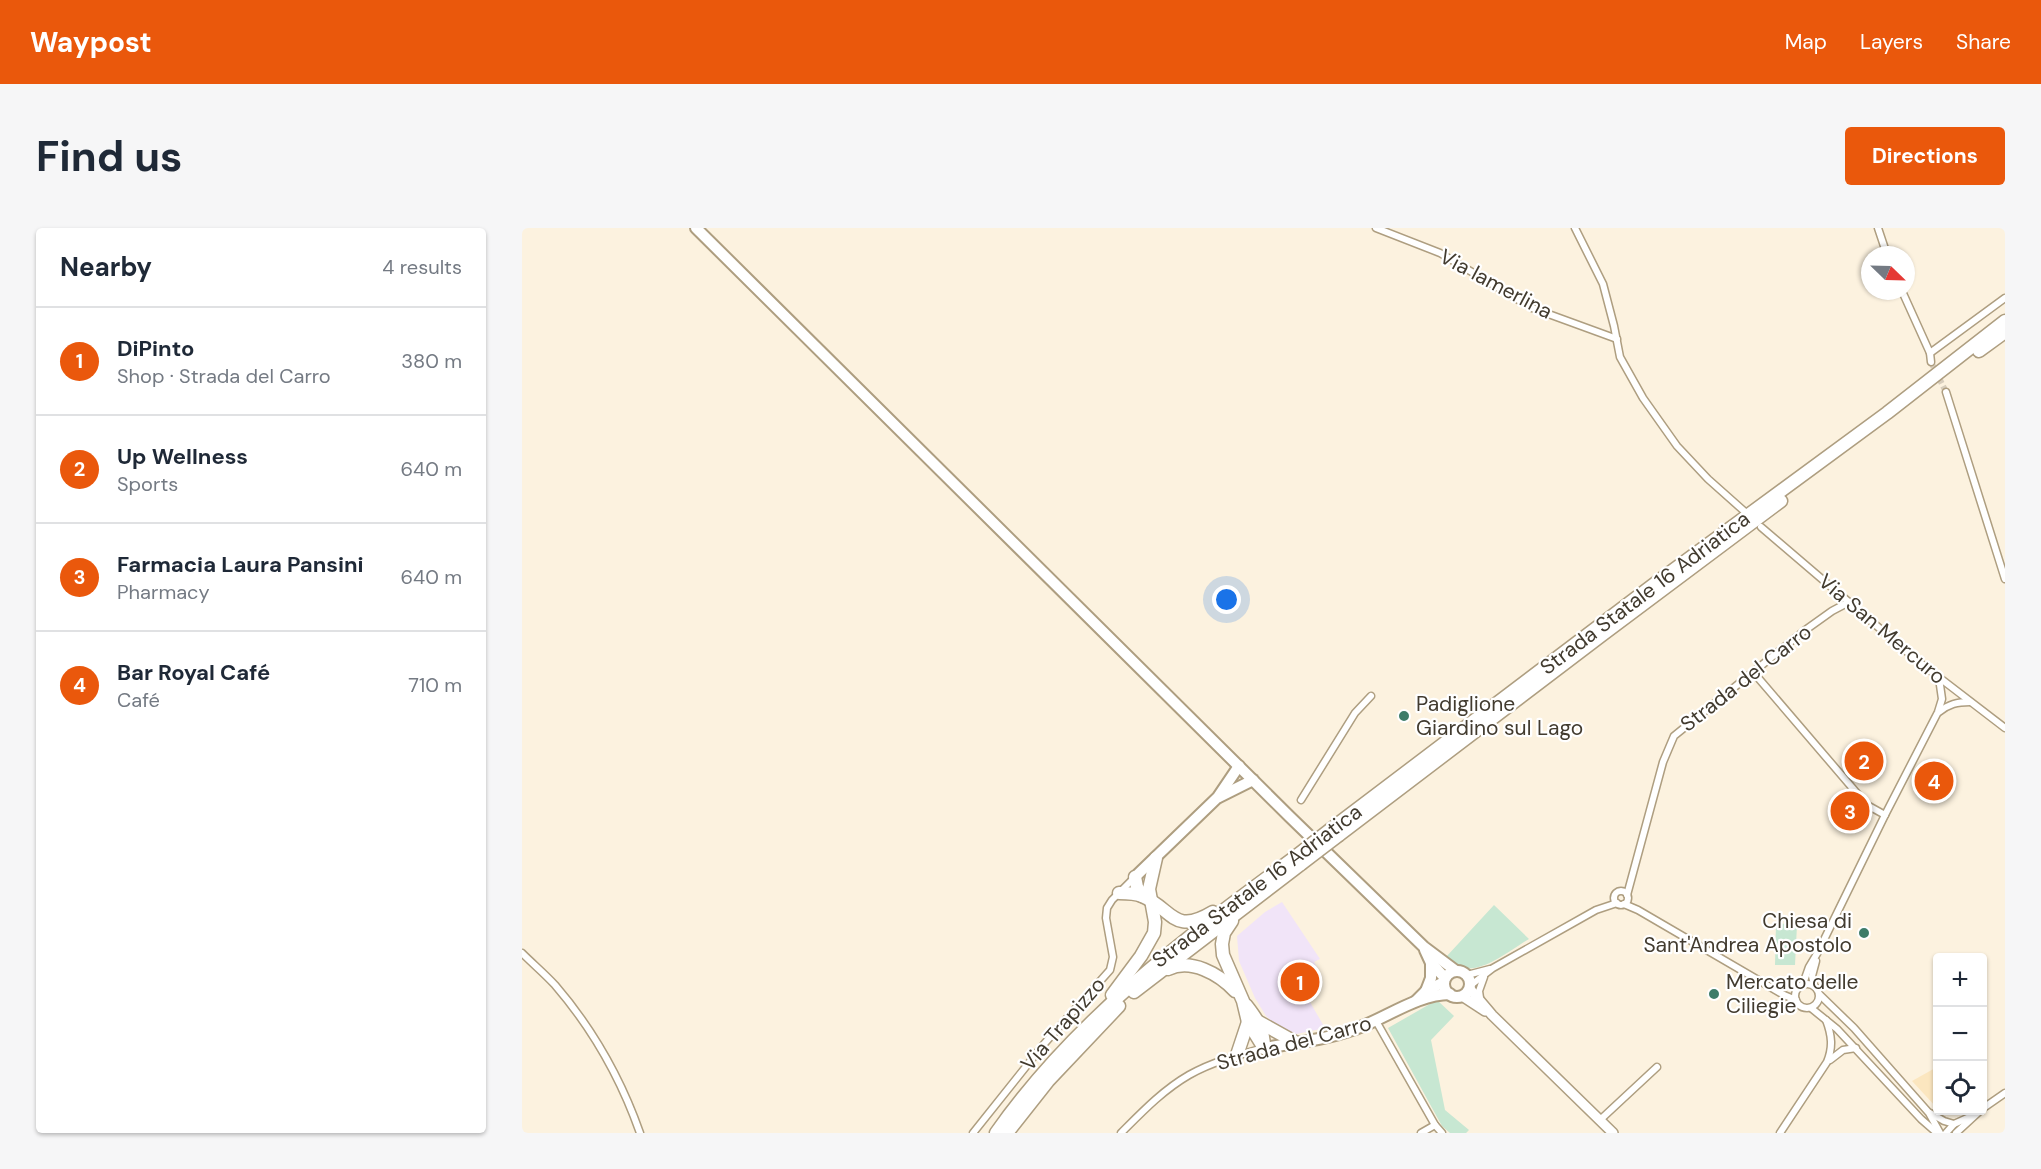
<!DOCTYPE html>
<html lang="en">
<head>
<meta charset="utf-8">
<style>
  body { margin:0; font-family:"DM Sans",sans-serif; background:#f6f6f7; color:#1f2937 }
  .controls { position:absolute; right:18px; bottom:18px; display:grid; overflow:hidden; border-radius:6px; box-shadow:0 2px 4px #0004 }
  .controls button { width:54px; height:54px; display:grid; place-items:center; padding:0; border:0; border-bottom:2px solid #e0e1e3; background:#fff; color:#1f2937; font:30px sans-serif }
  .compass { position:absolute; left:1339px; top:18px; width:54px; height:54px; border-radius:50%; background:#fff; box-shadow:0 2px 4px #0004; rotate:113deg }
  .you { position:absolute; left:705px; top:372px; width:21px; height:21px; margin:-15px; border:4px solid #fff; border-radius:50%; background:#1a73e8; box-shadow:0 0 0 9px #1a73e833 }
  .badge { display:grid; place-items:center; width:39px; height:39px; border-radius:50%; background:#ea580c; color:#fff; font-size:20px; font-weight:700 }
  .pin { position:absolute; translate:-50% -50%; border:3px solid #fff; box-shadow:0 2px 6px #0006 }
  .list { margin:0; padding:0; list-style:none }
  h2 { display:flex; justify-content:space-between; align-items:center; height:78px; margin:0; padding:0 24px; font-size:26px }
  h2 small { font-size:20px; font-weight:400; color:#747a83 }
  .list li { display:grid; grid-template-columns:39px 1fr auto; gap:18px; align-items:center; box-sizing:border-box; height:108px; padding:0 24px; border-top:2px solid #e0e1e3 }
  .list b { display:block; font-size:22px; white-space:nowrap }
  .list p { margin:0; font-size:20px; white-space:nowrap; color:#747a83 }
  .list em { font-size:20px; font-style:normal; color:#747a83 }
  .icon { flex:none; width:33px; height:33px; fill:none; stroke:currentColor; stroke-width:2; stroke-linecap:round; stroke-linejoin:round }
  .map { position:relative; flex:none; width:1483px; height:905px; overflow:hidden; border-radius:6px }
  header { display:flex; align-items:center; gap:36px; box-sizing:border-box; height:84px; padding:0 30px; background:#ea580c; color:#fff }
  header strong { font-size:28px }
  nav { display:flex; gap:33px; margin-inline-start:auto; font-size:21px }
  .intro { display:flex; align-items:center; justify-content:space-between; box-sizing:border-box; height:144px; padding:0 36px }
  h1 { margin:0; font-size:42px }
  .button { padding:15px 27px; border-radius:6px; background:#ea580c; color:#fff; font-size:21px; font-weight:700 }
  main { display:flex; gap:36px; padding:0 36px }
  aside { flex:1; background:#fff; border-radius:6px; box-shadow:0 2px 4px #0004 }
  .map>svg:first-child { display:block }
  .industrial { fill:#f1e4f8 }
  .built { fill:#fbe6bf }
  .green { fill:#c7e7d2 }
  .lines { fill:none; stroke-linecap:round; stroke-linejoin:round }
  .street-tunnel { stroke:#d7cdbc; stroke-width:6; stroke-dasharray:6 3; stroke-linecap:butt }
  .street-casing { stroke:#ae9e80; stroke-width:9 }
  .secondary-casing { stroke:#ae9e80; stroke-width:12 }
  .primary-casing { stroke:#ae9e80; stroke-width:14 }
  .highway-casing { stroke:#ae9e80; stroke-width:15 }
  .street { stroke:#fff; stroke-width:6 }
  .secondary { stroke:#fff; stroke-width:9 }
  .primary { stroke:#fff; stroke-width:10 }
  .highway { stroke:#fff; stroke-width:12 }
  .highway-bridge-casing { stroke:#ae9e80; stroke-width:15; stroke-linecap:butt }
  .highway-bridge { stroke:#fff; stroke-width:12 }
  .poi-dot { fill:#3d7c69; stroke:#fff; stroke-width:2 }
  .labels { text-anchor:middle; stroke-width:4.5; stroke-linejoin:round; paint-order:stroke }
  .street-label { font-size:21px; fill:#423b2f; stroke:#fff }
  .poi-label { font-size:21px; fill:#423b2f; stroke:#fff; text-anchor:start }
</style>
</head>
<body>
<header>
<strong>Waypost</strong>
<nav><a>Map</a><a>Layers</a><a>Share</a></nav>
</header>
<div class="intro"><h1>Find us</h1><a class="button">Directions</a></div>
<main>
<aside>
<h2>Nearby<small>4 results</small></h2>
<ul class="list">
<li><span class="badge">1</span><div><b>DiPinto</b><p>Shop · Strada del Carro</p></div><em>380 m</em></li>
<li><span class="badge">2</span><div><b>Up Wellness</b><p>Sports</p></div><em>640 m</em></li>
<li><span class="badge">3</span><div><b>Farmacia Laura Pansini</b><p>Pharmacy</p></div><em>640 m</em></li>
<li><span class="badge">4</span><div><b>Bar Royal Café</b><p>Café</p></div><em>710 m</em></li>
</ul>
</aside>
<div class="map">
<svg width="1483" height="905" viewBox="0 0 1483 905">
  <rect width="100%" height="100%" fill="#fcf2df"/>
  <path class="industrial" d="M760 674 798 731 792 734 800 749 781 762 803 800 770 807 756 799 744 788 733 770 717 733 715 708 743 684Z"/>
  <path class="built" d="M1415 839V880L1390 853Z"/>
  <g class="green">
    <path d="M972 677 1007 711C983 725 947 758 924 729Z"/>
    <path d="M1254 695 1275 697 1273 737H1253Z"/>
    <path d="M915 772 932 788 909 812 923 882 947 902 944 905H928L920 898 866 800Z"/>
  </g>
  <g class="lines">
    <path class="street-tunnel" d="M1409 134 1424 164"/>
    <g class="street-casing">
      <g id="street">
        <path d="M854 0 918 25 1010 80 1095 111"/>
        <path d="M1053 0 1081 56 1092 98 1098 129 1121 170 1155 218 1186 251 1222 283"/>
        <path d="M1356 0 1365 27"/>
        <path d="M1380 63 1408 125 1409 134"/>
        <path d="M1408 125 1483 70"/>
        <path d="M1424 164 1483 351"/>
        <path d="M1239 299 1397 434 1483 500"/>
        <path d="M1232 445 1345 577 1363 587"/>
        <path d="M1417 484C1427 476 1435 474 1448 474"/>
        <path d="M779 572 833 485 849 468"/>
        <circle cx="1099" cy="670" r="7"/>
        <path d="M1105 667 1141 534 1152 508 1282 403 1310 383 1327 374"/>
        <path d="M1102 676 1116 682 1262 767 1274 772"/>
        <path d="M0 725C11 736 23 746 33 757 70 800 99 851 118 905"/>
        <path d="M945 747 968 741"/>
        <circle cx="1285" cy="768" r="12"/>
        <path d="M1281 756 1287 739 1296 724 1363 587 1416 484 1420 471 1417 450"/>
        <path d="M949 757 971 740 1074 682 1095 675"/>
        <path d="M1292 757 1290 748 1294 733"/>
        <path d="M1298 767 1332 800 1407 885 1418 905"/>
        <path d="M958 770 957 763 962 749"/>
        <path d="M1289 780 1315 801 1399 891 1415 905"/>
        <path d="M854 793 913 897 920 905"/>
        <path d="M1308 832 1321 822 1334 820"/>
        <path d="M1460 881 1483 865"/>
        <path d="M1408 885 1422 893 1432 896"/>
        <path d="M1078 892 1135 839"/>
        <path d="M451 905 522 816 588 742 591 729 584 690 585 680 590 672 613 649"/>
        <path d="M599 905C620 884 641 862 667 847 690 834 716 827 742 820"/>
        <path d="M899 905 913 897"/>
        <path d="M1258 905 1305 834C1311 819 1310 808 1304 792"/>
        <path d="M1424 905 1432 896 1452 887"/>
        <path d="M1434 905 1459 882"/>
      </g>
    </g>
    <g class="secondary-casing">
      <g id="secondary">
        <path d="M948 761 970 787 1091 905"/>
        <path d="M940 768 963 783"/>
      </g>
    </g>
    <g class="primary-casing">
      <g id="primary">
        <path d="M174 0 768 589 902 719 934 743"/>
        <path d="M697 569 731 552"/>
        <path d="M613 649 696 569 717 538"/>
        <path d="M903 722 909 735 923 750"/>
        <circle cx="935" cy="756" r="13"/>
        <path d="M904 763 909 750V735"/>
        <path d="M894 773 904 763 922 754"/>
        <path d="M742 820C772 815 803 812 833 801 863 791 895 766 928 766"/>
      </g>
    </g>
    <g class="highway-casing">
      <g id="highway">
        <path d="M1457 123 1483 104"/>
        <path d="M809 601 1135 354 1365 185 1483 93"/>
        <path d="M817 607 1080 407 1259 273"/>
        <path d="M613 649 615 659 620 668"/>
        <path d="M597 665C605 665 613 665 620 668 651 681 651 708 691 684"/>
        <path d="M710 693 702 705 700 716 701 727 721 773 726 794 742 820"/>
        <path d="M646 741C669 730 697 746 713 763"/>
        <path d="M612 764 779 636"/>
        <path d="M590 767 619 728 632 705 633 694 627 661 634 630"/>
        <path d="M724 777C735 791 742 801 742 820"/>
        <path d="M737 794 773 814"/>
        <path d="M715 827 726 794"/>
        <path d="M474 905C554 791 662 711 773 629"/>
        <path d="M485 905 526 853 597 778"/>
      </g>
    </g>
    <use href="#street" class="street"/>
    <use href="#secondary" class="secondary"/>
    <use href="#primary" class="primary"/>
    <use href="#highway" class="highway"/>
    <g class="highway-bridge-casing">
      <g id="highway-bridge">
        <path d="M773 629 809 601"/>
        <path d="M779 636 817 607"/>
      </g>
    </g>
    <use href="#highway-bridge" class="highway-bridge"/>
  </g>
  <g class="poi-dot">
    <circle cx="882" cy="488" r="6"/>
    <circle cx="1342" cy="705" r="6"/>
    <circle cx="1192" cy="766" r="6"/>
  </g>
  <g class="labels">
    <g class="street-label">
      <text transform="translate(974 56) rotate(28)" y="7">Via lamerlina</text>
      <text transform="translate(1123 365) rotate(-37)" y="7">Strada Statale 16 Adriatica</text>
      <text transform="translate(1360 401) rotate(40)" y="7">Via San Mercuro</text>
      <text transform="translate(1224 450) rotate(-38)" y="7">Strada del Carro</text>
      <text transform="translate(735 658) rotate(-37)" y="7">Strada Statale 16 Adriatica</text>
      <text transform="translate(541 796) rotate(-49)" y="7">Via Trapizzo</text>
      <text transform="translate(772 815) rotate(-15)" y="7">Strada del Carro</text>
    </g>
    <g class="poi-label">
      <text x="894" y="483">Padiglione<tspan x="894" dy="24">Giardino sul Lago</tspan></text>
      <text x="1330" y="700" text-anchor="end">Chiesa di<tspan x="1330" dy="24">Sant'Andrea Apostolo</tspan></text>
      <text x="1204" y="761">Mercato delle<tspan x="1204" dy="24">Ciliegie</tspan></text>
    </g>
  </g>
</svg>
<div class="controls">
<button>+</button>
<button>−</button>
<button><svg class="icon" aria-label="locate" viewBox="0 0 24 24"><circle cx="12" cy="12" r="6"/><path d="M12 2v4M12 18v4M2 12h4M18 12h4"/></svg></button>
</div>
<svg class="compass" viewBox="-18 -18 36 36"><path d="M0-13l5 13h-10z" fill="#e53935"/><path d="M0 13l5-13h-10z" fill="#747a83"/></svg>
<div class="you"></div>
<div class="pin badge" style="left:778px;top:754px">1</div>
<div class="pin badge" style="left:1342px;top:533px">2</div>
<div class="pin badge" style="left:1328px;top:583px">3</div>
<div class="pin badge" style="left:1412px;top:553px">4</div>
</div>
</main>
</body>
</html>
